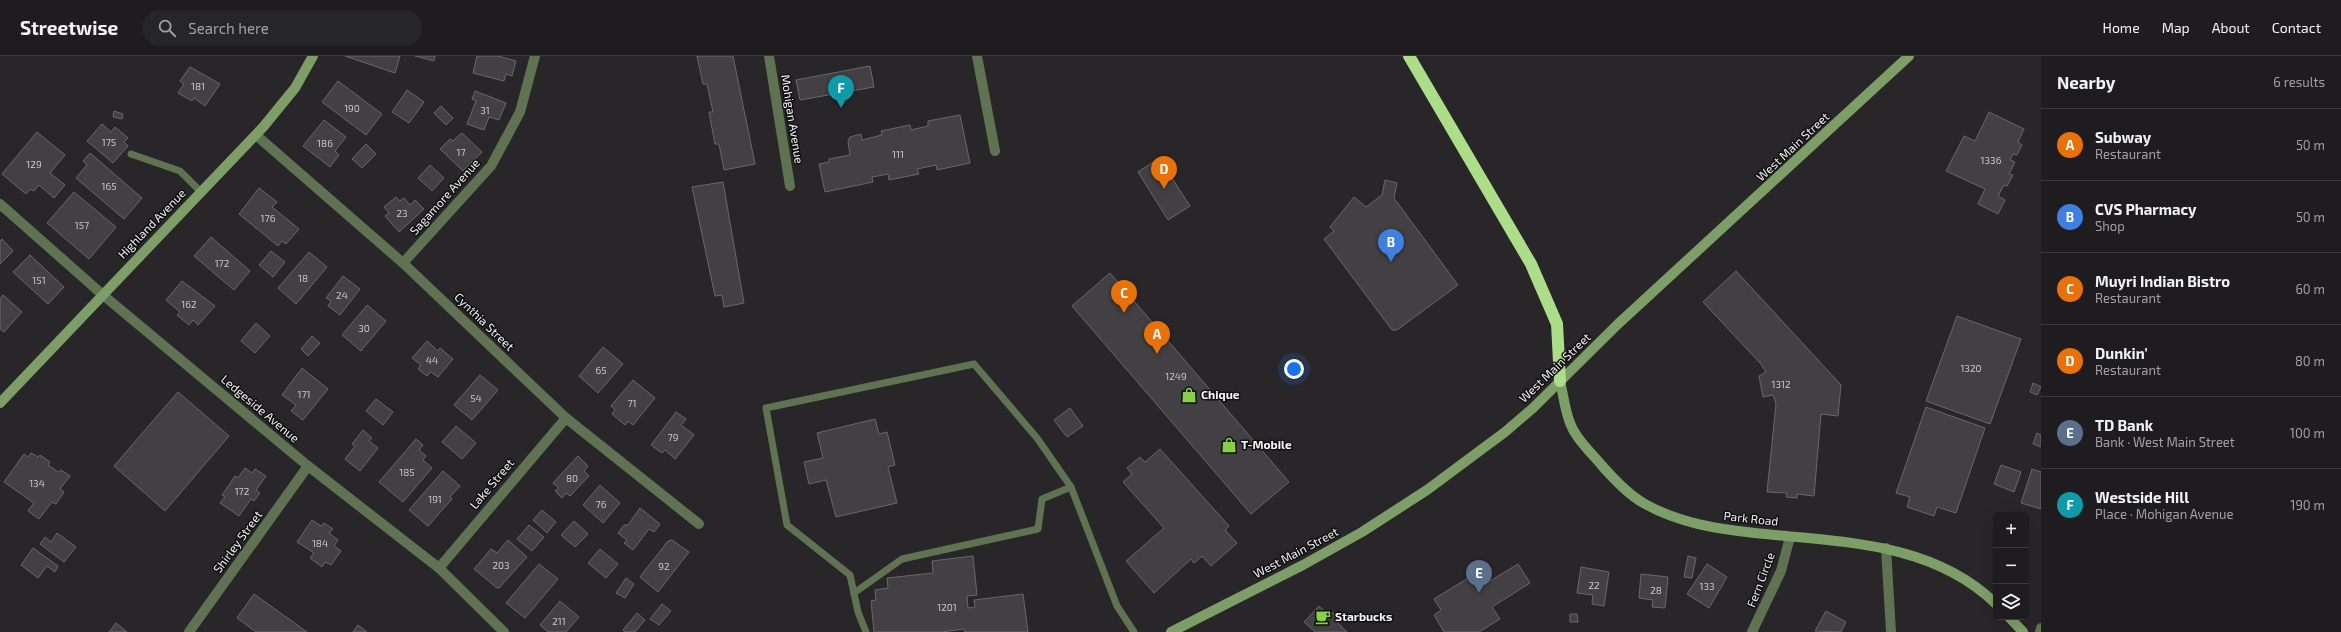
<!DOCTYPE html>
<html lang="en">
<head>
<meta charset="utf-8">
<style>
  body { margin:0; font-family:"Exo 2",sans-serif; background:#262528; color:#f1f3f6 }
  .controls { position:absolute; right:12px; bottom:12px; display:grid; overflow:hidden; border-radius:6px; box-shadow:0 4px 16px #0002 }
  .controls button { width:36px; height:36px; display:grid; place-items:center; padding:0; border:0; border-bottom:1px solid #3c3a3d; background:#1e1c1f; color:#f1f3f6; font:20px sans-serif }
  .you { position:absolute; left:1294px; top:313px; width:14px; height:14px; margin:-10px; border:3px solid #fff; border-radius:50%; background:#1a73e8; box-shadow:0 0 0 6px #1a73e833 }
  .badge { display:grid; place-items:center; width:26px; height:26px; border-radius:50%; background:#88cf49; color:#fff; font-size:13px; font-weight:700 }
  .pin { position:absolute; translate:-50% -33px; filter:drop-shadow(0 1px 2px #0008) }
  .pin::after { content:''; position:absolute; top:21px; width:14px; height:12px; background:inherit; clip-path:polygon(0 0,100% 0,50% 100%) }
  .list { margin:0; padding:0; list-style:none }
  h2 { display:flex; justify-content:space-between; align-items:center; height:52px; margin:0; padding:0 16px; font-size:17px }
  h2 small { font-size:13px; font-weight:400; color:#a1a1a4 }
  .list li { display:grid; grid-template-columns:26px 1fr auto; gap:12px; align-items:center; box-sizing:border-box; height:72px; padding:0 16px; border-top:1px solid #3c3a3d }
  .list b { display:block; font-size:15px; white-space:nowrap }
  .list p { margin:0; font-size:13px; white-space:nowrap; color:#a1a1a4 }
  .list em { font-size:13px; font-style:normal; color:#a1a1a4 }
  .icon { flex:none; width:22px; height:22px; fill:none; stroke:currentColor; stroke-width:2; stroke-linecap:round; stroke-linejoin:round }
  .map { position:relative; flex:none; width:2041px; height:576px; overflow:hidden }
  header { display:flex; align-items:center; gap:24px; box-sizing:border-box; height:56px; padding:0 20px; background:#1e1c1f; border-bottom:1px solid #3c3a3d }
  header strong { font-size:19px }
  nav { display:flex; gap:22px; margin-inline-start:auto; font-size:14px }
  .search { width:280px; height:36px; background:#262528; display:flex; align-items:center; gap:10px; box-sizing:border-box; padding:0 14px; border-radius:22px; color:#a1a1a4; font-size:15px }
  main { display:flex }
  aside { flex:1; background:#1e1c1f }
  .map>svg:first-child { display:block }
  .building { fill:#424042; stroke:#69676a }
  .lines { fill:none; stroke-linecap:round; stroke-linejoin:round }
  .service { stroke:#5f7352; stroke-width:7 }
  .minor { stroke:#5f7352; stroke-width:10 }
  .secondary { stroke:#7e9e68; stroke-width:10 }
  .motorway { stroke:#acdd88; stroke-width:12 }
  .labels { text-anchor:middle; stroke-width:3; stroke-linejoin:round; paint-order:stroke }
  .number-label { font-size:10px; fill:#c8c7c8 }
  .street-label { font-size:12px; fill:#f5f4f5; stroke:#101011 }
  .poi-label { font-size:12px; font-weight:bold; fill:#f5f4f5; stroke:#101011; text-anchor:start }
</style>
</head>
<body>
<header>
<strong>Streetwise</strong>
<div class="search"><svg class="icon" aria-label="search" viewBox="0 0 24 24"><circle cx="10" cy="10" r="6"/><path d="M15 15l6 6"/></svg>Search here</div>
<nav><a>Home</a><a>Map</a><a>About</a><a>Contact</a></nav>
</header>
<main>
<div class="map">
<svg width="2041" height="576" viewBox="0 0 2041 576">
  <rect width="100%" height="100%" fill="#282629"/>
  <g class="building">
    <path d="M345 0H400L395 17Z"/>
    <path d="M415 0H435L434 5Z"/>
    <path d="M477 0H498L516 5 512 20 506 18 504 25 473 17Z"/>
    <path d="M697 0H733L755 108 724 114 719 88H715L709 56H713L707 28H703Z"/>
    <path d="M870 10 874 31 800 44 796 24Z"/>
    <path d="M190 11 220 28 205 50 194 42 192 45 178 37 184 28 180 25Z"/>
    <path d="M338 25 382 58 366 79 322 46Z"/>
    <path d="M407 34 424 46 409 67 392 56Z"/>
    <path d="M475 35 506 47 499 64 489 61 484 74 467 68 476 45 472 43Z"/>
    <path d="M441 50 453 62 446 69 434 57Z"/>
    <path d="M114 55 123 58 122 63 113 61Z"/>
    <path d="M1989 56 2024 73 2018 86 2022 89 2017 99 2013 98 2010 104 2015 106 2009 118 2013 119 2007 130 2004 129 1998 140 2005 144 1998 158 1978 148 1985 133 1946 115 1964 80 1975 85Z"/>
    <path d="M960 59 970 107 937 114 936 109 917 113 919 118 889 124 888 118 872 121 873 126 825 136 819 108 829 106V103L850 99 848 85 850 81 861 78 862 84 882 79 881 75 910 69 911 74 928 70V65Z"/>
    <path d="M324 64 346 81 335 95 339 99 330 111 303 90Z"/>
    <path d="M102 68 111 76 115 71 128 82 124 86 128 90 113 107 87 85Z"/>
    <path d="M37 76 65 99 50 117 65 129 54 142 39 129 34 135 30 133 26 138 2 118Z"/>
    <path d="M462 77 482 96 463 115 440 93 450 83 453 85Z"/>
    <path d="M366 88 376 98 362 112 352 103Z"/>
    <path d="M90 97 142 142 124 163 76 122 87 109 83 105Z"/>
    <path d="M1159 102 1190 150 1168 164 1138 116Z"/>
    <path d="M430 109 444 122 432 135 418 122Z"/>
    <path d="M1385 124 1397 127 1394 142 1458 229 1397 274H1392L1324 183 1334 175 1330 171 1354 141 1366 151 1382 139Z"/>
    <path d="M723 126 744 247 724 251 722 239 715 240 692 131Z"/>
    <path d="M259 132 277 146 272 151 299 173 286 188 282 185 278 190 239 158Z"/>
    <path d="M74 136 116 171 89 203 47 167Z"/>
    <path d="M396 141 400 145 404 142 410 149 415 144 424 153 399 176 385 160 389 157 384 151Z"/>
    <path d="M211 181 250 215 234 234 194 200Z"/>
    <path d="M2 183 13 195 0 208V185Z"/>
    <path d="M271 195 285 206 273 221 259 209Z"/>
    <path d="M309 196 327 211 296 248 278 232Z"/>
    <path d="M30 199 64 231 48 248 13 216Z"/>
    <path d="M1736 215 1841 329 1838 360 1821 358 1814 440 1797 438V442L1786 441 1787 437 1767 436 1776 348 1773 339 1763 341 1759 320 1766 316 1761 308 1703 246Z"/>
    <path d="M1110 217 1289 426 1251 458 1072 250Z"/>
    <path d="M343 220 360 233 340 259 328 250 331 245 326 242Z"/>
    <path d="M182 225 215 250 198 269 193 264 189 269 177 259 180 256 166 244Z"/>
    <path d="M3 239 22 256 4 276 0 273V243Z"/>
    <path d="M367 249 386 265 361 295 342 279Z"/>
    <path d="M1957 260 2021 283 1990 368 1926 345Z"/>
    <path d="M256 267 270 280 255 297 241 285Z"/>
    <path d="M312 280 320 287 308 300 301 293Z"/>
    <path d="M427 285 438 295 440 292 453 303 438 321 431 316 427 320 418 313 421 309 412 302Z"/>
    <path d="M603 291 623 308 598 337 579 320Z"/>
    <path d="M302 312 328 333 303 364 291 355 296 349 282 339Z"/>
    <path d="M480 319 498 334 472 364 454 349Z"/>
    <path d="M633 324 655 342 633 369 628 365 625 369 612 358 615 354 611 350Z"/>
    <path d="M2033 327 2041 331 2037 339 2030 336Z"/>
    <path d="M178 336 229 380 165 455 114 410Z"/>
    <path d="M376 343 393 356 383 369 366 355Z"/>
    <path d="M1926 351 1985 372 1956 457 1937 451 1934 460 1907 451 1910 441 1896 437Z"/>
    <path d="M1070 352 1083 370 1067 381 1054 364Z"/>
    <path d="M676 356 686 363 681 369 694 379 675 403 665 394 662 397 651 389Z"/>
    <path d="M875 363 879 378 887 376 895 409 888 411 897 447 836 461 826 424 809 428 804 406 823 402 817 377Z"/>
    <path d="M456 370 476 387 462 403 442 386Z"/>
    <path d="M363 374 372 382 369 385 378 392 360 415 345 403 355 390 352 388Z"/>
    <path d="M2037 377 2041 379V391L2033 388Z"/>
    <path d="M416 383 423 389 419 394 426 400 423 404 432 412 403 446 379 426Z"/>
    <path d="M1160 393 1229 470 1225 474 1237 487 1211 510 1202 500 1194 507 1191 503 1154 537 1126 505 1164 472 1123 426 1132 418 1127 412 1140 401 1145 406Z"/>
    <path d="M31 397 38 401 40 399 50 406 48 409 58 416 61 414 70 420 60 433 64 436 56 448 52 446 39 463 28 455 34 447 4 426 24 398 28 401Z"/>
    <path d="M578 400 588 410 584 415 589 420 570 440 566 437 562 442 555 435 559 432 553 427Z"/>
    <path d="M2001 409 2021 416 2014 436 1994 428Z"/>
    <path d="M245 412 252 417 255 413 266 420 256 434 260 437 254 445 251 443 239 460 220 447 225 441 222 439 235 420 238 422Z"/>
    <path d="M2032 413 2041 416V453L2021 447Z"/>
    <path d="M443 415 460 430 450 441 452 443 428 470 409 454Z"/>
    <path d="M600 429 620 447 603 467 583 449Z"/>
    <path d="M640 452 660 468 654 476 649 473 633 494 624 487 627 484 618 477 624 469H628Z"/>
    <path d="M542 454 556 466 547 477 533 464Z"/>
    <path d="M312 464 321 470 324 467 333 473 329 477 338 484 334 490 341 495 331 509 325 506 322 511 310 502 314 497 297 486Z"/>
    <path d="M574 465 588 478 575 491 561 479Z"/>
    <path d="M529 469 544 481 532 495 517 483Z"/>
    <path d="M57 477 76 491 64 506 40 488 45 481 51 486Z"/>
    <path d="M508 484 527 501 499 532H497L474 513 491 493 497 497Z"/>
    <path d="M672 484 689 496 658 536 640 521 668 485Z"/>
    <path d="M33 492 58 510 55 516 47 510 38 522 21 509Z"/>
    <path d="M600 493 618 508 606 522 588 507Z"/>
    <path d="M973 500 977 539 967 540 968 552 975 551 974 544 1023 538 1028 576H965L964 573 942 576H874L871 545 876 544 875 534 888 532 887 522 933 517 932 505Z"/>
    <path d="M1688 500 1696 502 1692 522 1684 521Z"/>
    <path d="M539 508 558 523 525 562 506 547Z"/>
    <path d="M1518 508 1530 527 1492 551 1500 563 1479 576H1444L1434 559 1441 554 1434 543 1473 519 1480 531Z"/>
    <path d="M1707 508 1727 521 1709 552 1687 538Z"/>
    <path d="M1581 511 1609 516 1604 550 1592 548 1593 539 1577 537Z"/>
    <path d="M1641 518 1668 521 1665 552 1652 551 1653 544 1639 542Z"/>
    <path d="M626 522 634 528 625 542 616 537Z"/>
    <path d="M254 538 307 576H256L237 562Z"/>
    <path d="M560 545 579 561 566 576H548L540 569Z"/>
    <path d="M662 548 671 555 659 569 650 563Z"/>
    <path d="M1319 550 1329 559 1332 556 1340 564 1338 567 1347 576H1315L1304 566Z"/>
    <path d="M1826 555 1846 566 1841 576 1815 575Z"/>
    <path d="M637 557 645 564 635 576H625L623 574Z"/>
    <path d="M1570 558H1577L1578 566H1570Z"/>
    <path d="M116 567 127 576H109Z"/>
    <path d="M358 569 367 576H353Z"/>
  </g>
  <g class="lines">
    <g class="service">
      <path d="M131 98 180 115 201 136"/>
      <path d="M854 537 902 503 1038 473 1042 443 1071 431"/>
      <path d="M866 576 858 556 850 519 787 469 766 352 974 308 1037 382 1071 431 1117 550 1134 576"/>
    </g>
    <g class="minor">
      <path d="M769 0 790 130"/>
      <path d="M977 0 995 95"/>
      <path d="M256 79 403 207 566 362 699 468"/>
      <path d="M0 148 103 239 308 410 439 512 504 576"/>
      <path d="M403 207 491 110 520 56 535 0"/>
      <path d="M1886 492 1891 576"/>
      <path d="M439 512 566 362"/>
      <path d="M189 576 308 410"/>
      <path d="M1752 576 1781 515 1790 481"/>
      <path d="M2040 576 2041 572"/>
    </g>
    <g class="secondary">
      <path d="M1560 325C1564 342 1566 363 1575 377 1583 390 1595 401 1604 412 1616 425 1629 439 1645 448 1679 467 1717 473 1755 477 1838 486 1932 485 1996 548"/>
      <path d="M0 347 264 70 295 32 313 0"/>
      <path d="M2009 561 2023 576"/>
      <path d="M1171 576 1303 509 1362 476 1427 434 1505 376 1533 352 1618 268 1909 0"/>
    </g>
    <path class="motorway" d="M1409 0 1531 208 1557 268 1560 325"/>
  </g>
  <defs>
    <g id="shop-bare" transform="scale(1.2)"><path d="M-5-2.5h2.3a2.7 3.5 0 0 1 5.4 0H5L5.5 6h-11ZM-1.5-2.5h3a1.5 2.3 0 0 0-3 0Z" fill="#88cf49" stroke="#101011" stroke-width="2.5" paint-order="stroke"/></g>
    <g id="cafe-bare" transform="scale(1.2)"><path d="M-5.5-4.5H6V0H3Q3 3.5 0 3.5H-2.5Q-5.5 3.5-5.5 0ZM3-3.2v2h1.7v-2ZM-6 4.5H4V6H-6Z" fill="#88cf49" stroke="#101011" stroke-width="2.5" paint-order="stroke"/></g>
  </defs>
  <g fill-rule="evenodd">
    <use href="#shop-bare" x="1189" y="339"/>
    <use href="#shop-bare" x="1229" y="389"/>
    <use href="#cafe-bare" x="1323" y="561"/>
  </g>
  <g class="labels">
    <g class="number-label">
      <text x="198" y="34">181</text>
      <text x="352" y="56">190</text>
      <text x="485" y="58">31</text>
      <text x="109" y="90">175</text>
      <text x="325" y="91">186</text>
      <text x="461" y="100">17</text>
      <text x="898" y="102">111</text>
      <text x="1991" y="108">1336</text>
      <text x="34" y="112">129</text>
      <text x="109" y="134">165</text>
      <text x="402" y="161">23</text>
      <text x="268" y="166">176</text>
      <text x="82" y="173">157</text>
      <text x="222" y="211">172</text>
      <text x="303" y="226">18</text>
      <text x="39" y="228">151</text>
      <text x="342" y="243">24</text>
      <text x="189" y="252">162</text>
      <text x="364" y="276">30</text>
      <text x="432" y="308">44</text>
      <text x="1971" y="316">1320</text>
      <text x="601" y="318">65</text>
      <text x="1176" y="324">1249</text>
      <text x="1781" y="332">1312</text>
      <text x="304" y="342">171</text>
      <text x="476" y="346">54</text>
      <text x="632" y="351">71</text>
      <text x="673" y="385">79</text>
      <text x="407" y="420">185</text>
      <text x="572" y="426">80</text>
      <text x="37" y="431">134</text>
      <text x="242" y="439">172</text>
      <text x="435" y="447">191</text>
      <text x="601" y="452">76</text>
      <text x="320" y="491">184</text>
      <text x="501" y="513">203</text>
      <text x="664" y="514">92</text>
      <text x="1594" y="533">22</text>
      <text x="1707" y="534">133</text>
      <text x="1656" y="538">28</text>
      <text x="947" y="555">1201</text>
      <text x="559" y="569">211</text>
    </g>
    <g class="street-label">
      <text transform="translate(792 63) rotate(81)" y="4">Mohigan Avenue</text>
      <text transform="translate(1793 91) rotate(-43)" y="4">West Main Street</text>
      <text transform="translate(445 141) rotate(-48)" y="4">Sagamore Avenue</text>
      <text transform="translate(152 168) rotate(-46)" y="4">Highland Avenue</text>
      <text transform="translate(484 266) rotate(44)" y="4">Cynthia Street</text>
      <text transform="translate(1555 312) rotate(-44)" y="4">West Main Street</text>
      <text transform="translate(260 353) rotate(40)" y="4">Ledgeside Avenue</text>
      <text transform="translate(492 428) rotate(-50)" y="4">Lake Street</text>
      <text transform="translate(1751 463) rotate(6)" y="4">Park Road</text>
      <text transform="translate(238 486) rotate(-54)" y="4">Shirley Street</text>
      <text transform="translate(1296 497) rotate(-28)" y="4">West Main Street</text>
      <text transform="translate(1761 524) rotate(-69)" y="4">Fern Circle</text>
    </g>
    <g class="poi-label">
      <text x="1201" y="343">Chique</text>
      <text x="1241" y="393">T-Mobile</text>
      <text x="1335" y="565">Starbucks</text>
    </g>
  </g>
</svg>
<div class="controls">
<button>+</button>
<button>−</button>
<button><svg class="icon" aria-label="layers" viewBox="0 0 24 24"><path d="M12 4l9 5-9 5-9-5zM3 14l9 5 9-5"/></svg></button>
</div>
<div class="you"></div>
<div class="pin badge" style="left:1157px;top:298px;background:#e8710a">A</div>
<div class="pin badge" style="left:1391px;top:206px;background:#3f7fe0">B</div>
<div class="pin badge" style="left:1124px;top:257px;background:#e8710a">C</div>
<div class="pin badge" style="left:1164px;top:133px;background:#e8710a">D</div>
<div class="pin badge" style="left:1479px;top:537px;background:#5c6f8a">E</div>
<div class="pin badge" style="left:841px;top:52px;background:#0f9aa8">F</div>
</div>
<aside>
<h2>Nearby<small>6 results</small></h2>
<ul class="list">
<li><span class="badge" style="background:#e8710a">A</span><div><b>Subway</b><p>Restaurant</p></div><em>50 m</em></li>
<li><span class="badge" style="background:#3f7fe0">B</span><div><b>CVS Pharmacy</b><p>Shop</p></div><em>50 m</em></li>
<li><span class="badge" style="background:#e8710a">C</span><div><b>Muyri Indian Bistro</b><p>Restaurant</p></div><em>60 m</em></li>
<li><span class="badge" style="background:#e8710a">D</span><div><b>Dunkin'</b><p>Restaurant</p></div><em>80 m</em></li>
<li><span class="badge" style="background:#5c6f8a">E</span><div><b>TD Bank</b><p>Bank · West Main Street</p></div><em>100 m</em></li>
<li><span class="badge" style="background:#0f9aa8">F</span><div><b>Westside Hill</b><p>Place · Mohigan Avenue</p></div><em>190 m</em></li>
</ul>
</aside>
</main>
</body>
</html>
